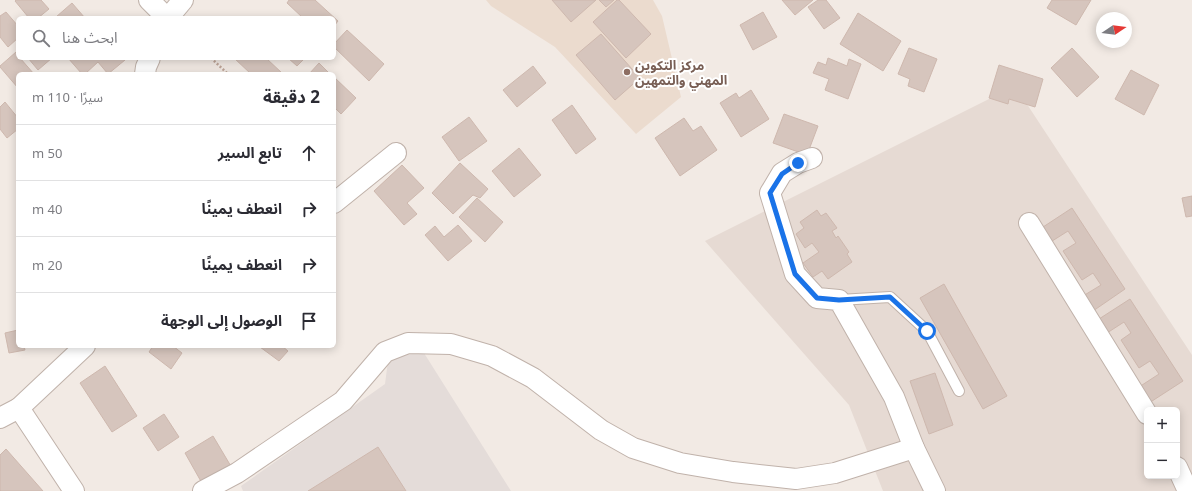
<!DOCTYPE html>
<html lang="ar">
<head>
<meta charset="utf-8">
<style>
  body { margin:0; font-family:"Noto Sans","Noto Sans Arabic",sans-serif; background:#f7f7f7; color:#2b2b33; direction:rtl }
  .controls { position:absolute; right:12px; bottom:12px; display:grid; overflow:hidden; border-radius:6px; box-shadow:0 2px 10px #0003 }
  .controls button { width:36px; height:36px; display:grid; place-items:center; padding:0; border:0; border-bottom:1px solid #e1e1e2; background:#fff; color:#2b2b33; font:20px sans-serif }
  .compass { position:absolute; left:1096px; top:12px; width:36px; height:36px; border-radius:50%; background:#fff; box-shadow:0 2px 10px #0003; rotate:77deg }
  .stop { position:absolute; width:12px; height:12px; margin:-9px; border:3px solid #1a73e8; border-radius:50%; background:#fff }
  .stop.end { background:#1a73e8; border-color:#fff; box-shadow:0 1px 4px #0008 }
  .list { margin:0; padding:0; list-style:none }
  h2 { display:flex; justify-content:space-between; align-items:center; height:52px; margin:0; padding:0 16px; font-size:17px }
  h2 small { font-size:13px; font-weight:400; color:#7c7c81 }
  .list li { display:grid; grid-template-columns:26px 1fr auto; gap:12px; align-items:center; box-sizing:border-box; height:56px; padding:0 16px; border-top:1px solid #e1e1e2 }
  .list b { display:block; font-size:15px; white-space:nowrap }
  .list em { font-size:13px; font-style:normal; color:#7c7c81 }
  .icon { flex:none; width:22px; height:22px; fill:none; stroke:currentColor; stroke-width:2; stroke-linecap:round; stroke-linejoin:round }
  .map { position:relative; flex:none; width:1192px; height:491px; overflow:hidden; direction:ltr }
  .search { position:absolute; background:#fff; box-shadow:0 2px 10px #0003; left:16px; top:16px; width:320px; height:44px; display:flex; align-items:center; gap:10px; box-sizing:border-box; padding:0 14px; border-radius:6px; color:#7c7c81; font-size:15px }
  .panel { position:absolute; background:#fff; box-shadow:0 2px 10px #0003; left:16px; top:72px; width:320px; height:276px; border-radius:6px; direction:rtl }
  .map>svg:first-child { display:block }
  .residential { fill:#e6dad3; fill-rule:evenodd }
  .industrial { fill:#e4dcd9 }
  .education { fill:#ebdbce }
  .building { fill:#d6c5bd; stroke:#ceb8ae }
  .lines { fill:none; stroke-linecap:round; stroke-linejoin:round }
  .lane-casing { stroke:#c0b2aa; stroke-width:12 }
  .street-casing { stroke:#c0b2aa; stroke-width:22 }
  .path { stroke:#bfa699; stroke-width:2.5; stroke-dasharray:2 2; stroke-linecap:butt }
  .lane { stroke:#fff; stroke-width:10 }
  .street { stroke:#fff; stroke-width:20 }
  .route { stroke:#1a73e8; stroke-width:5 }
  .education-dot { fill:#8d6e63; stroke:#fff; stroke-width:1.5 }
  .labels { text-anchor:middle; stroke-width:4; stroke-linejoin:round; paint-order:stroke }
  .education-label { font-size:13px; font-weight:bold; fill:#785e54; stroke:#fff; text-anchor:start }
</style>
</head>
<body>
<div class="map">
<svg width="1192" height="491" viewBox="0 0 1192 491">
  <rect width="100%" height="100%" fill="#f2eae4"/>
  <path class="residential" d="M1015 86 1192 355V491H883L849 405 705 241ZM1147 410H1177V476H1147Z"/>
  <path class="industrial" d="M424 353 511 491H243L241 486 385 384 388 361 402 355Z"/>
  <path class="education" d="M486 0H653L662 16 681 97 636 134 555 47 491 6Z"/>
  <g class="building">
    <path d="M16 0H41L49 9 38 18H29L15 1Z"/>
    <path d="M289 0H315L338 21 334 26V18H303L287 3Z"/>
    <path d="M552 0H596L571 22Z"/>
    <path d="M599 0H614L606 7Z"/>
    <path d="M617 0H619L651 34 626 58 593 22Z"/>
    <path d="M782 0H813L795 15Z"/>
    <path d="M818 0H826L840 18 824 29 808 7Z"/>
    <path d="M1052 0H1091L1076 25 1047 8Z"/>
    <path d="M72 3 85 18H57L56 17Z"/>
    <path d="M6 12 18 26V38L8 47 0 37V16Z"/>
    <path d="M763 12 777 37 753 50 740 25Z"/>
    <path d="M858 13 901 41 883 71 840 44Z"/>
    <path d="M347 30 384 64 369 81 334 47V44Z"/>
    <path d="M601 34 640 78 615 100 576 55Z"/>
    <path d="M909 48 937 59 924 92 908 86 910 79 898 74Z"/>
    <path d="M1072 48 1099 77 1077 97 1051 68Z"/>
    <path d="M16 52 18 55V58H20L34 74H18V88L0 67V66Z"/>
    <path d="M28 58H52L38 70Z"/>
    <path d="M68 58H123L125 60 108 74 98 62 85 74H82Z"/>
    <path d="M234 58H266L283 74H251Z"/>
    <path d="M288 58H305L297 66Z"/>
    <path d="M828 58 847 66 849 59 861 64 848 99 825 90 829 79 813 73 818 62 826 65Z"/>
    <path d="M319 63 330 74H309Z"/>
    <path d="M999 65 1043 79 1035 107 1009 99 1008 104 989 98Z"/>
    <path d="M533 66 546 83 517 107 503 90Z"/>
    <path d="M1131 70 1159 85 1144 115 1115 99Z"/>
    <path d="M334 77 356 98 341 114 334 107Z"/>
    <path d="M751 90 769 119 741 137 720 103 736 93 739 98Z"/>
    <path d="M5 102 18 118V129L7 138 0 129V107Z"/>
    <path d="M572 105 596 139 576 154 552 120Z"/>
    <path d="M784 114 818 126 807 155 773 143Z"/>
    <path d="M469 117 487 141 459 161 442 137Z"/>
    <path d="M684 118 693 131 701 126 717 150 680 176 655 138Z"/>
    <path d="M519 148 541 175 514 197 492 171Z"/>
    <path d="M460 163 488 189 480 198 473 195 453 214 432 193Z"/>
    <path d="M402 165 424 188 407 203 417 214 404 225 374 191Z"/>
    <path d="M1192 196V216L1186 217 1182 198Z"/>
    <path d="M477 198 503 222 485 242 459 217Z"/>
    <path d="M1072 208 1125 289 1093 311 1083 296 1101 285 1093 273 1082 280 1063 251 1076 243 1068 231 1049 243 1040 229Z"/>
    <path d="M817 210 821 216 826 213 837 228 832 231 836 238 838 236 849 252 847 254 852 262 828 279 822 271 813 277 803 263 819 252 812 243 805 248 796 234 804 228 800 222Z"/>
    <path d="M458 225 472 241 448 261 425 235 435 226 444 237Z"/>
    <path d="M944 284 1007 396 983 409 920 298Z"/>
    <path d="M1130 299 1183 381 1149 403 1139 387 1159 374 1150 361 1139 368 1121 340 1131 333 1124 322 1107 333 1099 319Z"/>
    <path d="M18 330V346H24L25 350 9 353 5 333Z"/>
    <path d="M153 346H173L182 353 171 369 149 352Z"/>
    <path d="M261 346H282L288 351 279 361 260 347Z"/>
    <path d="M105 366 137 416 112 432 80 383Z"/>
    <path d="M935 373 953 425 929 434 910 381Z"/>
    <path d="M164 414 179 437 158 451 143 428Z"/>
    <path d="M213 436 232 468 203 485 185 453Z"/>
    <path d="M378 447 406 491H308Z"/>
    <path d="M6 449 43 491H1L0 490V455Z"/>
  </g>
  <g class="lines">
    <g class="lane-casing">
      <path id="lane" d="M839 300 890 297 927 331 959 391"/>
    </g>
    <g class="street-casing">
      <g id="street">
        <path d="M149 0 167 18"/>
        <path d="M168 18 183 0"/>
        <path d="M145 74 146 67 150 58"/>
        <path d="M812 158 798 163 782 173 770 193 795 274 817 298 839 300 894 397 914 448 935 491"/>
        <path d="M334 203 396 153"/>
        <path d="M1029 223 1147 414"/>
        <path d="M19 408 85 346"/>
        <path d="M0 418 19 408 74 491"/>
        <path d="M1177 467 1188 491"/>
        <path d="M203 491 237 473 343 401 385 352 408 343 451 344 492 356 533 378 601 430 633 448 680 463 733 472 796 479 835 473 914 448"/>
      </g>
    </g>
    <path class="path" d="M211 58 228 74"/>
    <use href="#lane" class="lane"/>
    <use href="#street" class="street"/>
  </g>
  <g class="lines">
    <path class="route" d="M798 163 782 174 770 193 795 274 817 298 839 300 890 297 927 331"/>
  </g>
  <circle class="education-dot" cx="627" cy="72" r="4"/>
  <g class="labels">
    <g class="education-label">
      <text x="635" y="70">مركز التكوين<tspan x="635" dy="15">المهني والتمهين</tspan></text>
    </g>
  </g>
</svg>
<div class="controls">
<button>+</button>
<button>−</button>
</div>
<svg class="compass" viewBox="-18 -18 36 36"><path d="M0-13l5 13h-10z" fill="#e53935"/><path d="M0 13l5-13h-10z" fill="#7c7c81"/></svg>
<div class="stop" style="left:927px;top:331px"></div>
<div class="stop end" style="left:798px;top:163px"></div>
<div class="search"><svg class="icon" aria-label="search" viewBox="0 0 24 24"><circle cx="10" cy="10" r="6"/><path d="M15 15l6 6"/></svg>ابحث هنا</div>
<section class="panel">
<h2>2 دقيقة<small>سيرًا · 110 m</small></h2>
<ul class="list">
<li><svg class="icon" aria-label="ahead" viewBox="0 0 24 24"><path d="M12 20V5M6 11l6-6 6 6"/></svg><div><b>تابع السير</b></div><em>50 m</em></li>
<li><svg class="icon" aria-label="right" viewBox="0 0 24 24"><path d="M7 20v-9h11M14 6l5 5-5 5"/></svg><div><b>انعطف يمينًا</b></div><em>40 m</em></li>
<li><svg class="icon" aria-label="right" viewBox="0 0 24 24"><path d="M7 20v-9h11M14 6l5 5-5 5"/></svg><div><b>انعطف يمينًا</b></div><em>20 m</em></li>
<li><svg class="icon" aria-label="arrive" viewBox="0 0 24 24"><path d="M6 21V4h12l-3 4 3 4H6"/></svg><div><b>الوصول إلى الوجهة</b></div></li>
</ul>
</section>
</div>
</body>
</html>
